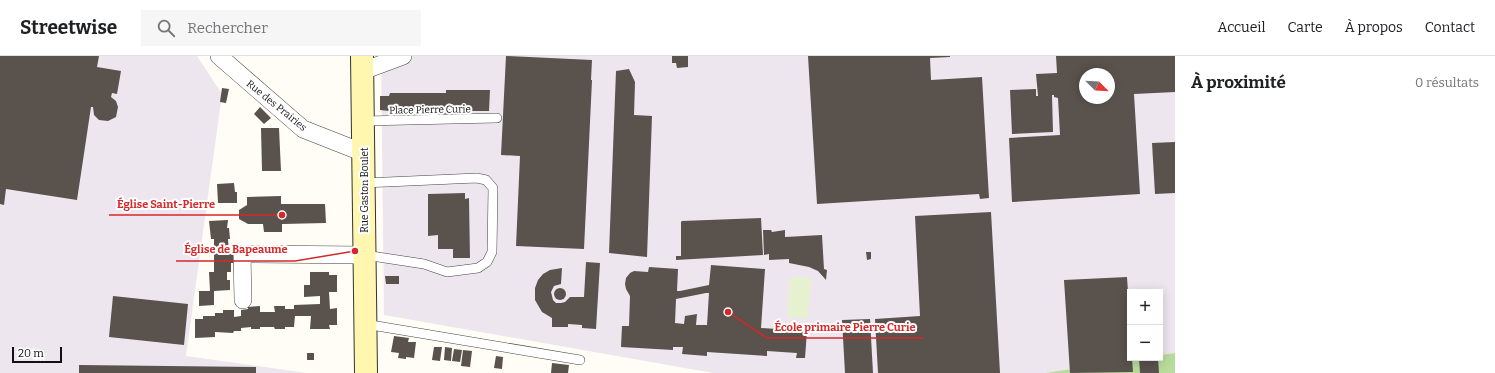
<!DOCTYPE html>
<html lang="fr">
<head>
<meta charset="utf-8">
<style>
  body { margin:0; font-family:Bitter,serif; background:#f6f6f6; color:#202124 }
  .controls { position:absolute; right:12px; bottom:12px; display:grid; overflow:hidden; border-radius:0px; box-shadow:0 2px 10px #0003 }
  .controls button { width:36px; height:36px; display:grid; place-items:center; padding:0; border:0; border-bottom:1px solid #e0e0e0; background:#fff; color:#202124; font:20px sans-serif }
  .compass { position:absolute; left:1079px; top:12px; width:36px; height:36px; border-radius:50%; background:#fff; box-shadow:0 2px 10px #0003; rotate:114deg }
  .scale { position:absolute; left:12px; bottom:10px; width:50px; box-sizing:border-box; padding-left:4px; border:2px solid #111; border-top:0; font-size:11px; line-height:14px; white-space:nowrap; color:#111; -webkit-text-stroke:3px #fff; paint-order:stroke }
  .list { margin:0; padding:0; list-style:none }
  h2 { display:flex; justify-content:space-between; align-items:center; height:52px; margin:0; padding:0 16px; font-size:17px }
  h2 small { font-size:13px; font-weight:400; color:#757577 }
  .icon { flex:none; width:22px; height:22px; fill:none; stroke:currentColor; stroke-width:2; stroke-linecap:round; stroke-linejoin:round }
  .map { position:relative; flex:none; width:1175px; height:317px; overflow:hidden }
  header { display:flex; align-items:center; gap:24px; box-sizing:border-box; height:56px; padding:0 20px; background:#fff; border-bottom:1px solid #e0e0e0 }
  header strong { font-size:19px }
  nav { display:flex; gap:22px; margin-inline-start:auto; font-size:14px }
  .search { width:280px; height:36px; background:#f6f6f6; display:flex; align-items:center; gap:10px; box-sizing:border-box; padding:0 14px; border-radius:0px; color:#757577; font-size:15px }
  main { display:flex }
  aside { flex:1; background:#fff }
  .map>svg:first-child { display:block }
  .industrial { fill:#eee6ef; fill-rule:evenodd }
  .forest { fill:#b9dc9c }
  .pitch { fill:#e6f2cf }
  .building { fill:#5a524d; fill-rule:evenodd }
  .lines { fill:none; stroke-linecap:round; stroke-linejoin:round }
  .lane-casing { stroke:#444; stroke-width:10 }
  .street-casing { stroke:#444; stroke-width:18 }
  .secondary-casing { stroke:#333; stroke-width:24 }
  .lane { stroke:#fff; stroke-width:9 }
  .street { stroke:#fff; stroke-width:17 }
  .secondary { stroke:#fff6b0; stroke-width:22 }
  .labels { text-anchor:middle; stroke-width:4; stroke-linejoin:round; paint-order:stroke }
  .street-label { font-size:10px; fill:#111; stroke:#fff }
  .leader { fill:none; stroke:#d62828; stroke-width:1.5 }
  .callout-dot { fill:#d62828; stroke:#fff; stroke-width:1.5 }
  .callout-label { font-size:11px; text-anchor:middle; font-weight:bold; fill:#d62828; stroke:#fff; stroke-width:4; stroke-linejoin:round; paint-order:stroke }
</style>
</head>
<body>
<header>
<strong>Streetwise</strong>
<div class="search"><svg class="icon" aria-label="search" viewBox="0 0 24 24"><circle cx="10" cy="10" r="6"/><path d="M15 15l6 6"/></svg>Rechercher</div>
<nav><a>Accueil</a><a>Carte</a><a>À propos</a><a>Contact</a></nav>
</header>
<main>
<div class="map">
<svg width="1175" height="317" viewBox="0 0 1175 317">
  <rect width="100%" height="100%" fill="#fffdf5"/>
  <g class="industrial">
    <path d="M0 0H197L222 38 186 300 307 317H0Z"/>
    <path d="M381 0H1175V297L1160 299V236H1130V302H1142L1045 317H713L384 259ZM1085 18H1109V42H1085Z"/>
  </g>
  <path class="forest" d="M1175 297V317H1045L1142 302H1160V299Z"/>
  <path class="pitch" d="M790 221 811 222 808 262 788 261Z"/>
  <g class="building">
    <path d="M0 0H99L97 11 121 15 117 38 112 37 111 41 116 45 118 51 116 61 108 65 99 64 94 59 93 51H91L77 144 6 133 4 149 0 148Z"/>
    <path d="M506 0 592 4 591 24H592L584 193 516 190 520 100 501 99Z"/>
    <path d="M672 0H688V11L677 12 676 7H672Z"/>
    <path d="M808 0H950V1L930 2 931 24 982 21 989 142 980 143 979 138 817 148Z"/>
    <path d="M1056 0H1175V36L1134 38 1140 138 1012 146 1009 82 1060 79 1058 42 1054 41V39H1052L1053 76 1012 78 1010 34 1036 33V40H1038L1036 18 1057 17ZM1085 18H1109V42H1085Z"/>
    <path d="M629 13 635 26 634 59 652 60 647 201 609 197 616 15Z"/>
    <path d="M222 32 229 33 226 47 220 46Z"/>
    <path d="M446 34H490L489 55H447V58L389 59V55L380 54V40H389L390 37H446Z"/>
    <path d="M260 51 271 62 264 68 254 58Z"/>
    <path d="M261 72H279L281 115H262Z"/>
    <path d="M1175 86V137L1155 138 1152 87Z"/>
    <path d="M234 127 235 136H237V147H218L217 128Z"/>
    <path d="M465 137V143L469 142 470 202H453V193H438V179L428 180V138Z"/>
    <path d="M281 140V148H325L326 167 282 168V176H264L263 168H248L239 163V154L247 149V141Z"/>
    <path d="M991 156 1000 317H878L875 263 920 260 915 160Z"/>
    <path d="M761 162 763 199 676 204V200H681V166L682 165Z"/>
    <path d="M228 164 227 172H229L230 183H228L229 197H233L234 207H231V216H227V224H230V234L214 235V249L199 250V235H210L209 216H214V183H211L209 165Z"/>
    <path d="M763 174H771L772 176 785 174V181L822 179 824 213 827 214 826 224 818 215 809 211 789 207V203L769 204V198L764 199Z"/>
    <path d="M866 196H871V203L867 204Z"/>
    <path d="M586 206 600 207 596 273 582 272V269L568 268V271H552V262L542 256 535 244V232L538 224 543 218 550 214 562 212 561 228 554 230 551 236 553 244 556 247H561L565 246 570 241H584Z"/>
    <path d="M711 209 765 213 761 272 807 275 805 302H796L797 297 767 295V300L707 296V300L682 298 683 291H673V294L621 291 622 270H629L630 240 626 233 625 228 626 222 630 217 634 215 648 216 649 211 678 213 677 235H680L709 229ZM706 237H709L707 269H696L697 258 685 260 684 268 675 267 676 243Z"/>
    <path d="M310 216H329V219H337V236H329L330 253 337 252V269H329L330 273H310L311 260H295L294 271H285V273H275L274 271H260V273H251V271L241 272V275H234L233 277 215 276V281L195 282V263H203V260H215V257H223V254H234V261L241 260V254L248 253V251L260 250V256H275L274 250H285V253H294V249L320 248V240L304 241V229H310Z"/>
    <path d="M385 220H399V228H386Z"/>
    <path d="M1127 221 1130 266V302H1132L1133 316 1070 317 1064 224Z"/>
    <circle cx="560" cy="238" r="6"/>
    <path d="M113 240 188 248 184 289 109 281Z"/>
    <path d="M870 263 873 317H845L842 264Z"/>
    <path d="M394 280 409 282 408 286H416L414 302 406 301V303L398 302 399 297 391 296Z"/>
    <path d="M434 291H442L440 305 432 304Z"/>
    <path d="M445 291 452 292 451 305 444 304Z"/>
    <path d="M454 293 462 294 460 306 452 305Z"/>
    <path d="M463 294 472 295 470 311 461 310Z"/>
    <rect x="307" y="297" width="7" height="7"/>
    <path d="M496 300 503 301 502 313 494 312Z"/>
    <path d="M1139 302H1158L1159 317H1140Z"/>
    <path d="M552 307 569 309 568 317H551Z"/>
    <path d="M79 309 256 311V317H79Z"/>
  </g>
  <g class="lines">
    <g class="lane-casing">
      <g id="lane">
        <path d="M364 65 497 62"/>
        <path d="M364 127 477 122 486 124 493 132 492 196 487 206 478 212 447 216 424 208 365 199"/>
        <path d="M365 268 580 304"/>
      </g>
    </g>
    <g class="street-casing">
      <g id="street">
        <path d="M219 0 303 73 364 97"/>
        <path d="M363 17 368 13 403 0"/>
        <path d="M243 244 242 198 364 199"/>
      </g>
    </g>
    <g class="secondary-casing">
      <path id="secondary" d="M362 0 366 317"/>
    </g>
    <use href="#lane" class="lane"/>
    <use href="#street" class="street"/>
    <use href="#secondary" class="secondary"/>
  </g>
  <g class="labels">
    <g class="street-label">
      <text transform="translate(277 49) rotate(39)" y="4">Rue des Prairies</text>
      <text transform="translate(430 53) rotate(-1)" y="4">Place Pierre Curie</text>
      <text transform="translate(364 134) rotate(-90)" y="4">Rue Gaston Boulet</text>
    </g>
  </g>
  <path class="leader" d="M282 159L223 159H109M355 195L295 205H176M728 256L767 282H924"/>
  <g class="callout-dot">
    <circle cx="282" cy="159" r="4"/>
    <circle cx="355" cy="195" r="4"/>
    <circle cx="728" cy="256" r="4"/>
  </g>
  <g class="callout-label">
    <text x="166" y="152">Église Saint-Pierre</text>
    <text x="236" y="197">Église de Bapeaume</text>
    <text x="845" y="275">École primaire Pierre Curie</text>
  </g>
</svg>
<div class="controls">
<button>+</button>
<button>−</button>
</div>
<svg class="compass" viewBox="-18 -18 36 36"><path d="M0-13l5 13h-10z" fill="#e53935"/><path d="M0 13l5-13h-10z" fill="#757577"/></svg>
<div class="scale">20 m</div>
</div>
<aside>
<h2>À proximité<small>0 résultats</small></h2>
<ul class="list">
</ul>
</aside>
</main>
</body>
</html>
